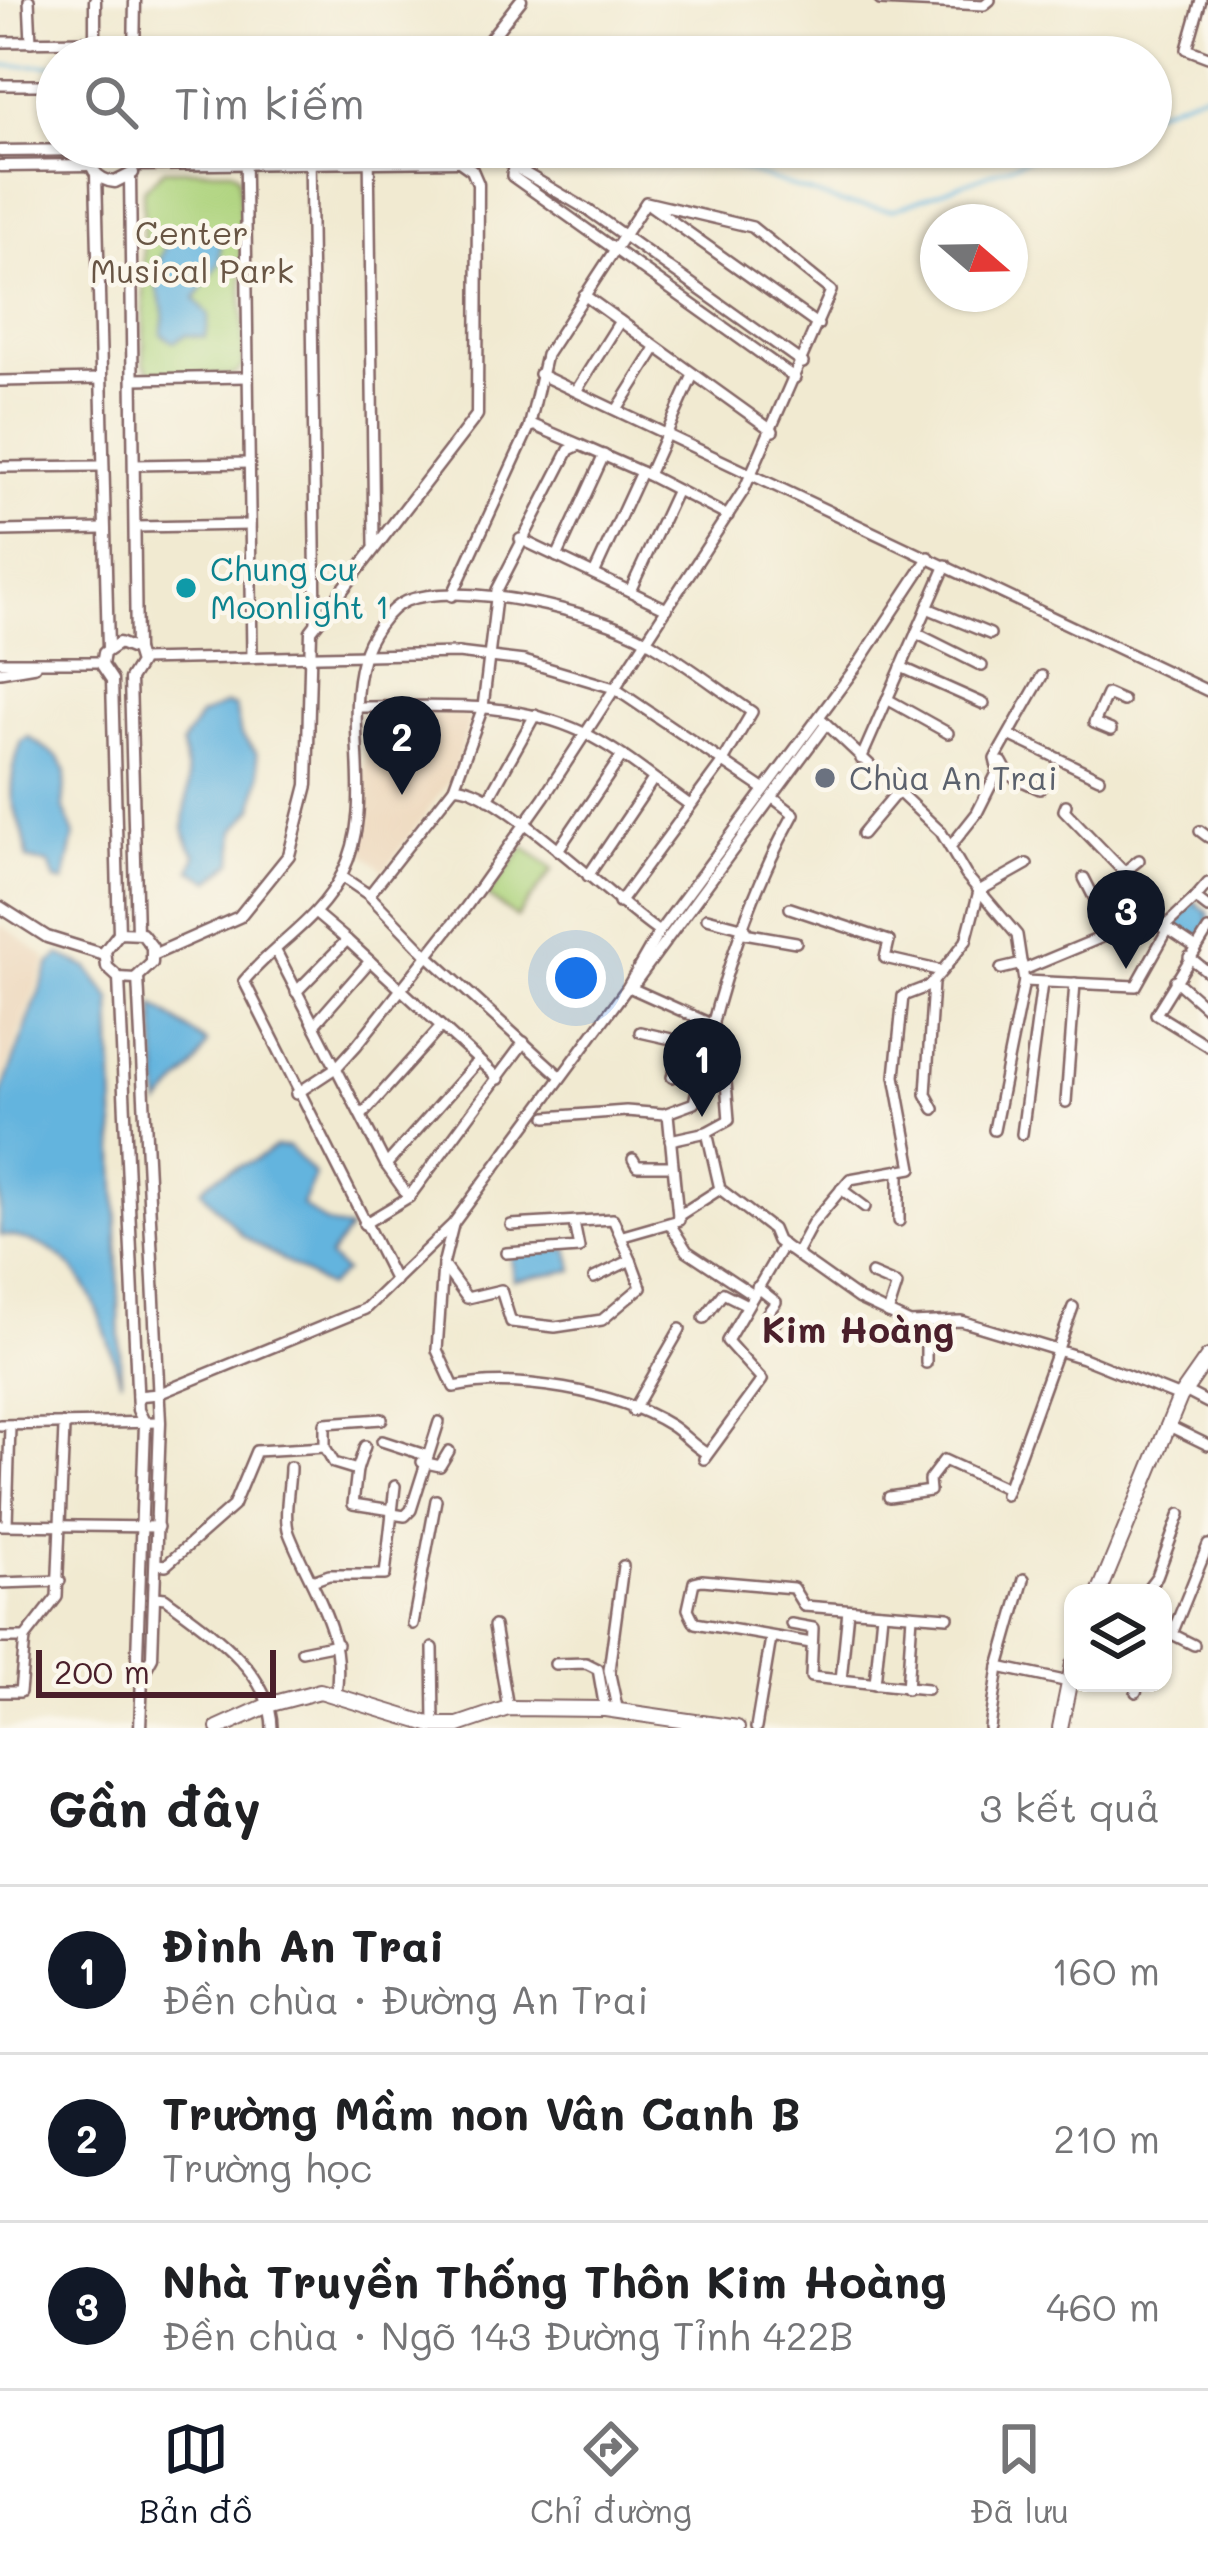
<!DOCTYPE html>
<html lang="vi">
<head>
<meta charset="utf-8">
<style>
  body { margin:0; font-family:Mali,sans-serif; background:#f2f2f2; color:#202124 }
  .controls { position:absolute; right:36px; bottom:36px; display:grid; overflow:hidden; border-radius:24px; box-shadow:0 3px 9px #0004 }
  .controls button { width:108px; height:108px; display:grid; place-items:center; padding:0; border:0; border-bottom:3px solid #e0e0e0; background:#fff; color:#202124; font:60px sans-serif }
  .compass { position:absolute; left:920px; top:204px; width:108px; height:108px; border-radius:50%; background:#fff; box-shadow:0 3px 9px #0004; rotate:110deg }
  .scale { position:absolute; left:36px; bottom:30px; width:240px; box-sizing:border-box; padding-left:12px; border:6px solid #4a1f2b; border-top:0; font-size:33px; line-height:42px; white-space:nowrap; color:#4a1f2b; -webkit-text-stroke:9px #fbf7ec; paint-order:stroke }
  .you { position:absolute; left:576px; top:978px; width:42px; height:42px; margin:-30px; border:9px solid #fff; border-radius:50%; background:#1a73e8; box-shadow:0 0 0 18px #1a73e833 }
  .badge { display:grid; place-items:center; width:78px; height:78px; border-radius:50%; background:#111827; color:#fff; font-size:39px; font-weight:700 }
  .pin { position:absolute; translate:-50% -99px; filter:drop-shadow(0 3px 6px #0008) }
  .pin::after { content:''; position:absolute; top:63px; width:42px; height:36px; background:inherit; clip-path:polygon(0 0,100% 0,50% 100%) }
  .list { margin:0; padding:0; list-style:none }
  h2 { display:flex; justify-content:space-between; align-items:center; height:156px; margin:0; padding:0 48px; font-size:51px }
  h2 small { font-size:39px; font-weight:400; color:#757577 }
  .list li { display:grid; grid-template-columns:78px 1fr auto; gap:36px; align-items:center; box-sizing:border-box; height:168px; padding:0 48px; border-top:3px solid #e0e0e0 }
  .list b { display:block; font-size:45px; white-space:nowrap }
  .list p { margin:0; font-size:39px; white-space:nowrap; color:#757577 }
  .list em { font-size:39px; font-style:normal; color:#757577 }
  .icon { flex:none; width:66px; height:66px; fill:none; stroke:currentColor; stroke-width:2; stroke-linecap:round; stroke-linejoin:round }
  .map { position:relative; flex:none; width:1208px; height:1728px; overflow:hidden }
  .search { position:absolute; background:#fff; box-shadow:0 3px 9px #0004; left:36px; right:36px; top:36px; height:132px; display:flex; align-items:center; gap:30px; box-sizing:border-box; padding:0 42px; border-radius:66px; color:#757577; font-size:45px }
  .sheet { height:660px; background:#fff }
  nav { display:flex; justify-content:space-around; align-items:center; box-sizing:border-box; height:168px; border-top:3px solid #e0e0e0; background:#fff; font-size:33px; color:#757577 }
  nav a { display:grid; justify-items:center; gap:6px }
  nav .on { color:#111827 }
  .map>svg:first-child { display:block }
  .built { fill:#edd7bb }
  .green { fill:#add37d; stroke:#7c7954; stroke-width:3 }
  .water { fill:#64b4de; stroke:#576a84; stroke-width:3 }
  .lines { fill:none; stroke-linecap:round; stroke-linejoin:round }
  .stream { stroke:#64b4de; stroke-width:3 }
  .minor-casing { stroke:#846665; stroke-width:14 }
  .tertiary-casing { stroke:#846665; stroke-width:15 }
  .primary-casing { stroke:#846665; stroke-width:18 }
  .minor { stroke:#fff; stroke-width:9 }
  .tertiary { stroke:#fff; stroke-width:10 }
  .primary { stroke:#fff; stroke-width:14 }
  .culture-dot { fill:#0f9aa8; stroke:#fbf7ec; stroke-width:4.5 }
  .worship-dot { fill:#6b7280; stroke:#fbf7ec; stroke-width:4.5 }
  .labels { text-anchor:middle; stroke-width:9; stroke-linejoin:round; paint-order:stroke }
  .park-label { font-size:33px; fill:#685544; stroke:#fbf7ec }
  .culture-label { font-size:33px; fill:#0d838f; stroke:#fbf7ec; text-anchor:start }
  .worship-label { font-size:33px; fill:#5b616d; stroke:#fbf7ec; text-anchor:start }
  .neighbourhood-label { font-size:36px; font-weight:bold; fill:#4a1f2b; stroke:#fbf7ec }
</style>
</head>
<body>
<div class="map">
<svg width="1208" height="1728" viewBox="0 0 1208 1728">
  <rect width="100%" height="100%" fill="#fbf7ec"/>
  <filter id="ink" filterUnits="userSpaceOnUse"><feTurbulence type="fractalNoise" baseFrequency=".00833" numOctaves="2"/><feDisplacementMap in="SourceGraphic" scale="24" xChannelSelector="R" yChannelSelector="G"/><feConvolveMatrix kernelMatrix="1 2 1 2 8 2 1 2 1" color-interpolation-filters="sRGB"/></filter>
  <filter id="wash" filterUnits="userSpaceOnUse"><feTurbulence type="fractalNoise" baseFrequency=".004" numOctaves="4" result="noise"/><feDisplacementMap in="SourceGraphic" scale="48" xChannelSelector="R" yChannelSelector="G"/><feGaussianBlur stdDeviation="2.7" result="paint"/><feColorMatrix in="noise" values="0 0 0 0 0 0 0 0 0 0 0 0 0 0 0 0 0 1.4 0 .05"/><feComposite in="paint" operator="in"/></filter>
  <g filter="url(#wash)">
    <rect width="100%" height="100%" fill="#f1ead1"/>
    <g class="built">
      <path d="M465 713 470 720 453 775 384 871 360 850 366 721 372 715Z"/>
      <path d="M0 924 47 958 0 1084Z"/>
    </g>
    <g class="green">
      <path d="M164 170H232L239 176 244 365 235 375 153 376 144 363 143 190Z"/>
      <path d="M524 847 553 869 517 918 487 896Z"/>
    </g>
    <g class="water">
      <path d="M170 231 221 233 220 262 195 299 209 315 206 337 186 335 174 342 161 334C166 308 163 312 157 289 153 269 166 250 170 231Z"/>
      <path d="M226 704 235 707 241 735 256 752 260 774 254 808 235 830 233 862 211 881 191 870 196 855C178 832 185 818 188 792 190 779 183 758 182 744L200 716Z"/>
      <path d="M29 737 59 758 66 772 63 806 74 836 64 882 55 880 49 864 27 859C25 808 0 819 18 751 26 736 13 745 29 737Z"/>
      <path d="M1194 901 1208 913V925L1195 943 1173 926Z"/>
      <path d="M60 955 88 968 111 999 121 1381C98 1312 87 1242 0 1235V1097L50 963Z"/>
      <path d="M154 1005 207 1043 197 1064 160 1105Z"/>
      <path d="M275 1147H289L315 1175 302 1205 326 1223 349 1230 329 1257 344 1272 327 1287 243 1236 201 1190C220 1167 248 1169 275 1147Z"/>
      <path d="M568 1249 574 1270 513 1280 511 1253Z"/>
    </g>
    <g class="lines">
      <g class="stream">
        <path d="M290 57 459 51"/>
        <path d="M0 66 57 65"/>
        <path d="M1151 112 1208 91"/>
        <path d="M633 147 700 156 842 203 893 210 1060 147"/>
      </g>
    </g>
  </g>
  <g filter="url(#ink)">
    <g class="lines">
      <g class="minor-casing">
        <g id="minor">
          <path d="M29 0 31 42"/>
          <path d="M880 0 984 5 990 0"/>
          <path d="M1201 0 1187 49 1208 57"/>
          <path d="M0 42 95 41"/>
          <path d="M0 85H57"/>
          <path d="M369 147 374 545"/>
          <path d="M245 148 252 656"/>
          <path d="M310 148 316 622"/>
          <path d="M651 206 818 325"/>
          <path d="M584 295 773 431"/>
          <path d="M539 374 1208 691"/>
          <path d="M693 375 648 475 728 516"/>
          <path d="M795 378 512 176 513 166 588 210 803 363"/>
          <path d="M134 379 248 377"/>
          <path d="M0 381 100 379"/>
          <path d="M576 391 620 321"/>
          <path d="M617 410 656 348"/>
          <path d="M531 424 580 445"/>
          <path d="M135 465 249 463"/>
          <path d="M0 467 102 466"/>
          <path d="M136 527 250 525"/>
          <path d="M0 531 103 529"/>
          <path d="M520 539 667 609"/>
          <path d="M557 557 604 455"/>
          <path d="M594 574 641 472"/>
          <path d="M630 591 676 492"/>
          <path d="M927 608 990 634"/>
          <path d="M916 633 982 666"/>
          <path d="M140 660 458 653 524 661 614 688 762 788"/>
          <path d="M0 662H102"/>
          <path d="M901 667 984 704"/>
          <path d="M0 672 35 666"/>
          <path d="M887 699 948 733"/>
          <path d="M360 707C435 707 512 699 582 732 620 750 656 781 690 805"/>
          <path d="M819 717 941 832 966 875 1017 935 1024 981 1136 986 1168 929 1195 947"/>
          <path d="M1111 730 1094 723 1107 694 1123 701"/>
          <path d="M1011 736 1099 778"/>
          <path d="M861 759 946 565"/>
          <path d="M1002 762 1009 775 1040 789"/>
          <path d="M454 787C493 781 618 906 659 932"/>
          <path d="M488 799 535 715"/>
          <path d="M1066 805 1064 810 1124 872 1139 860"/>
          <path d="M1200 831 1208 837"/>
          <path d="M862 834 897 792"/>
          <path d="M950 847 977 813 998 771 995 759 1042 676"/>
          <path d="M558 850 621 757"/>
          <path d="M341 876 369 895 454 787 483 707 497 590 569 450 580 445 648 475"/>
          <path d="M588 876 652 781"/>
          <path d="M369 895 427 955 559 1075"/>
          <path d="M1195 898 1208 883"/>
          <path d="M790 908 889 941 885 958 942 971 966 941 979 891 1027 864"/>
          <path d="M315 913 347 940"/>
          <path d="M707 918 745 928"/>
          <path d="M1104 919 1137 896 1163 928 1195 898 1208 908"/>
          <path d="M1208 930 1156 1014 1208 1046"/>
          <path d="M744 933 796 942"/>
          <path d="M277 953 386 1165 409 1197 524 1042"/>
          <path d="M1189 957 1208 972"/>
          <path d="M1001 969 1022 964"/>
          <path d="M1023 970 1112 933 1084 878"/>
          <path d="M1175 980 1208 1009"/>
          <path d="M933 983 926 1094 934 1109"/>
          <path d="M296 992 347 940 499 1079"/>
          <path d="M314 1025 370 961"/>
          <path d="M713 1025 631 988 826 724"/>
          <path d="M640 1032 707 1047"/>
          <path d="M672 1077 677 1062 702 1065"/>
          <path d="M296 1094 337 1067 357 1045 466 907 544 797 744 490 831 291 752 227 646 202 546 355 529 428 452 596"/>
          <path d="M1066 1102 1075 983"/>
          <path d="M668 1114 678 1216"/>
          <path d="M362 1115 440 1028"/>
          <path d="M547 1117 626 1111 664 1114 694 1103C714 1005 745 901 794 814L773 798"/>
          <path d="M994 1130 1024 981"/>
          <path d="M707 1132 720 1189 772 1229 777 1241 859 1299 910 1323 961 1321 1083 1358 1180 1397"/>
          <path d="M1022 1134 1042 983"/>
          <path d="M670 1140 707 1132 729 1120 724 1057 703 1059"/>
          <path d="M633 1159 637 1166H670"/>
          <path d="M386 1165 477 1062"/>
          <path d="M841 1189 865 1207"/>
          <path d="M899 1221V1170"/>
          <path d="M364 1224 409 1197"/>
          <path d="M670 1224 687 1251 752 1294"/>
          <path d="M453 1225 443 1265 437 1350 454 1387C515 1374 615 1391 670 1425 683 1433 692 1445 706 1453"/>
          <path d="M511 1225 613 1219 631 1260 594 1278"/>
          <path d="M623 1236 679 1220 678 1216 720 1189"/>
          <path d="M506 1253 579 1248 574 1223"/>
          <path d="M796 1254 812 1224 850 1179 912 1168 895 1076 903 996 929 986 942 971"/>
          <path d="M443 1265 467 1298 501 1290 511 1322 555 1327 602 1320 641 1287 631 1260"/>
          <path d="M871 1274 897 1285 888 1313"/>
          <path d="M395 1281 244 981C274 944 320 920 342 874 377 804 343 729 363 658 368 638 387 609 406 601 462 580 595 611 646 640 683 661 717 688 752 712L722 763 619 903"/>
          <path d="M757 1287 776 1302 767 1314 776 1322"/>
          <path d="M704 1318 723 1293 745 1304"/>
          <path d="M926 1363V1323"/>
          <path d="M1185 1391 1208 1403"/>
          <path d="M137 1396 158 1394 365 1309 453 1224 627 988 659 932 859 663 929 557"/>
          <path d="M633 1411 680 1329"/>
          <path d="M0 1425 160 1422"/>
          <path d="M1167 1425 1208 1445"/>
          <path d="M382 1441 425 1455"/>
          <path d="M325 1447 334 1463 357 1470 353 1504 392 1510"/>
          <path d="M704 1459 762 1380 727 1341 783 1245"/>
          <path d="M422 1462 440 1466 449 1451"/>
          <path d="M290 1467C290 1486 283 1516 289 1533 311 1589 346 1630 336 1693"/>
          <path d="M357 1470 365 1446"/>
          <path d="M1005 1495 1073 1307"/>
          <path d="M889 1497 930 1491 929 1480 944 1460 1007 1489"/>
          <path d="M392 1514 405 1516 411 1510 439 1422"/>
          <path d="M7 1524 10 1426"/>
          <path d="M0 1525 158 1527"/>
          <path d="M157 1564 166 1565 233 1506 256 1451 325 1447V1423L382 1419"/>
          <path d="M312 1581 329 1575H385L395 1486"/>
          <path d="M0 1583 60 1581"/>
          <path d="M1144 1593 1157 1576 1180 1514"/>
          <path d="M156 1597 165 1598C208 1630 271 1671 272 1728"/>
          <path d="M804 1606 793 1588 702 1580 694 1582 688 1609 695 1623 811 1643"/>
          <path d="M804 1606 948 1617"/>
          <path d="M413 1624 436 1500"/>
          <path d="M791 1624 813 1628 811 1677 927 1689"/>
          <path d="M494 1626 508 1708"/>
          <path d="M0 1638H25"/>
          <path d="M1194 1645 1172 1634 1208 1545"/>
          <path d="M433 1648 434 1725"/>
          <path d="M302 1651 337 1644"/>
          <path d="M555 1664 586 1663 598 1669 605 1709"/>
          <path d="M999 1667 1069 1682"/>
          <path d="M841 1680 848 1610"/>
          <path d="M875 1684 882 1613"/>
          <path d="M907 1689 912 1615"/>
          <path d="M0 1692H20L25 1638 57 1597 64 1427"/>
          <path d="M1136 1692 1139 1683"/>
          <path d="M618 1712 609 1670 623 1566"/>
          <path d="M756 1728 771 1638"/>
          <path d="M990 1728 999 1667 1024 1579"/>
        </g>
      </g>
      <g class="tertiary-casing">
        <g id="tertiary">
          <path d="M95 57V0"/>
          <path d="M134 57 135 0"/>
          <path d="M476 57 521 0"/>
          <path d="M92 147C86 166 96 180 115 182L133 173"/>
          <path d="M137 149 378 147"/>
          <path d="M0 151 91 150"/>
          <path d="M138 165 458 161"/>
          <path d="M0 166 91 165"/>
          <path d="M96 174 108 648"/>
          <path d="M130 177 136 650"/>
          <path d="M0 907 47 937 105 955"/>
          <path d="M119 933 112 680 102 665 104 653 119 643 136 650 140 663 130 679 137 932"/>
          <path d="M153 955 239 917 289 855 307 785 311 631 477 415 478 184 472 170 439 147"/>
          <path d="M138 977 160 1422 152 1657 142 1675"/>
          <path d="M119 978 135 979 152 963V947L142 934 119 933 105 951 107 967 119 978 138 1410 145 1424 137 1657 142 1675 140 1728"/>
        </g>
      </g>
      <g class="primary-casing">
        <g id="primary">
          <path d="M1099 1593 1180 1397 1208 1357"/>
          <path d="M218 1728 271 1704 320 1691 432 1725H458L508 1708 605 1709 737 1728"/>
          <path d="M1060 1728 1073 1664"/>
        </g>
      </g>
      <use href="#minor" class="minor"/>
      <use href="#tertiary" class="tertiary"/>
      <use href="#primary" class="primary"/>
    </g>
  </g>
  <circle class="culture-dot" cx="186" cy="588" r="12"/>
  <circle class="worship-dot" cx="825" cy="778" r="12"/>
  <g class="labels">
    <g class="park-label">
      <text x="192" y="245">Center<tspan x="192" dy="38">Musical Park</tspan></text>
    </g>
    <g class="culture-label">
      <text x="210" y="581">Chung cư<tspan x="210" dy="38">Moonlight 1</tspan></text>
    </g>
    <g class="worship-label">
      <text x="849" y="790">Chùa An Trai</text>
    </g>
    <g class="neighbourhood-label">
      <text x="858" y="1343">Kim Hoàng</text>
    </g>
  </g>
</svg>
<div class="controls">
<button><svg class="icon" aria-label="layers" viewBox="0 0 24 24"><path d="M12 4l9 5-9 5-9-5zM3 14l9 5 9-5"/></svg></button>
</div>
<svg class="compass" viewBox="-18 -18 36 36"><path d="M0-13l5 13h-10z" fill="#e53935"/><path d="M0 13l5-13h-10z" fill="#757577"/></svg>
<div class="scale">200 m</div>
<div class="you"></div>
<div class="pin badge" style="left:702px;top:1117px">1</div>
<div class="pin badge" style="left:402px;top:795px">2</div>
<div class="pin badge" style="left:1126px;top:969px">3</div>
<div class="search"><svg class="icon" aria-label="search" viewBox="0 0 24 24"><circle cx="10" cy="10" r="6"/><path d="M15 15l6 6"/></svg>Tìm kiếm</div>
</div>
<section class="sheet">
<h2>Gần đây<small>3 kết quả</small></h2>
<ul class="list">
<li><span class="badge">1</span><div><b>Đình An Trai</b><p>Đền chùa · Đường An Trai</p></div><em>160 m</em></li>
<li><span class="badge">2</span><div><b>Trường Mầm non Vân Canh B</b><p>Trường học</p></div><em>210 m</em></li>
<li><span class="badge">3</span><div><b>Nhà Truyền Thống Thôn Kim Hoàng</b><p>Đền chùa · Ngõ 143 Đường Tỉnh 422B</p></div><em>460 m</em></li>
</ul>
</section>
<nav>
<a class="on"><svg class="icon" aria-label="map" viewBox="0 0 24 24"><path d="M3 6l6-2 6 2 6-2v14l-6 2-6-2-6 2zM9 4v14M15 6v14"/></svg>Bản đồ</a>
<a><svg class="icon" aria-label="directions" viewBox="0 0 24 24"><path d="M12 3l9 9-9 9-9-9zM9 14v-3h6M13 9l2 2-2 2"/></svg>Chỉ đường</a>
<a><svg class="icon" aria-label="saved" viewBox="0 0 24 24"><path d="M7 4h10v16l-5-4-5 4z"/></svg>Đã lưu</a>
</nav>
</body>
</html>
